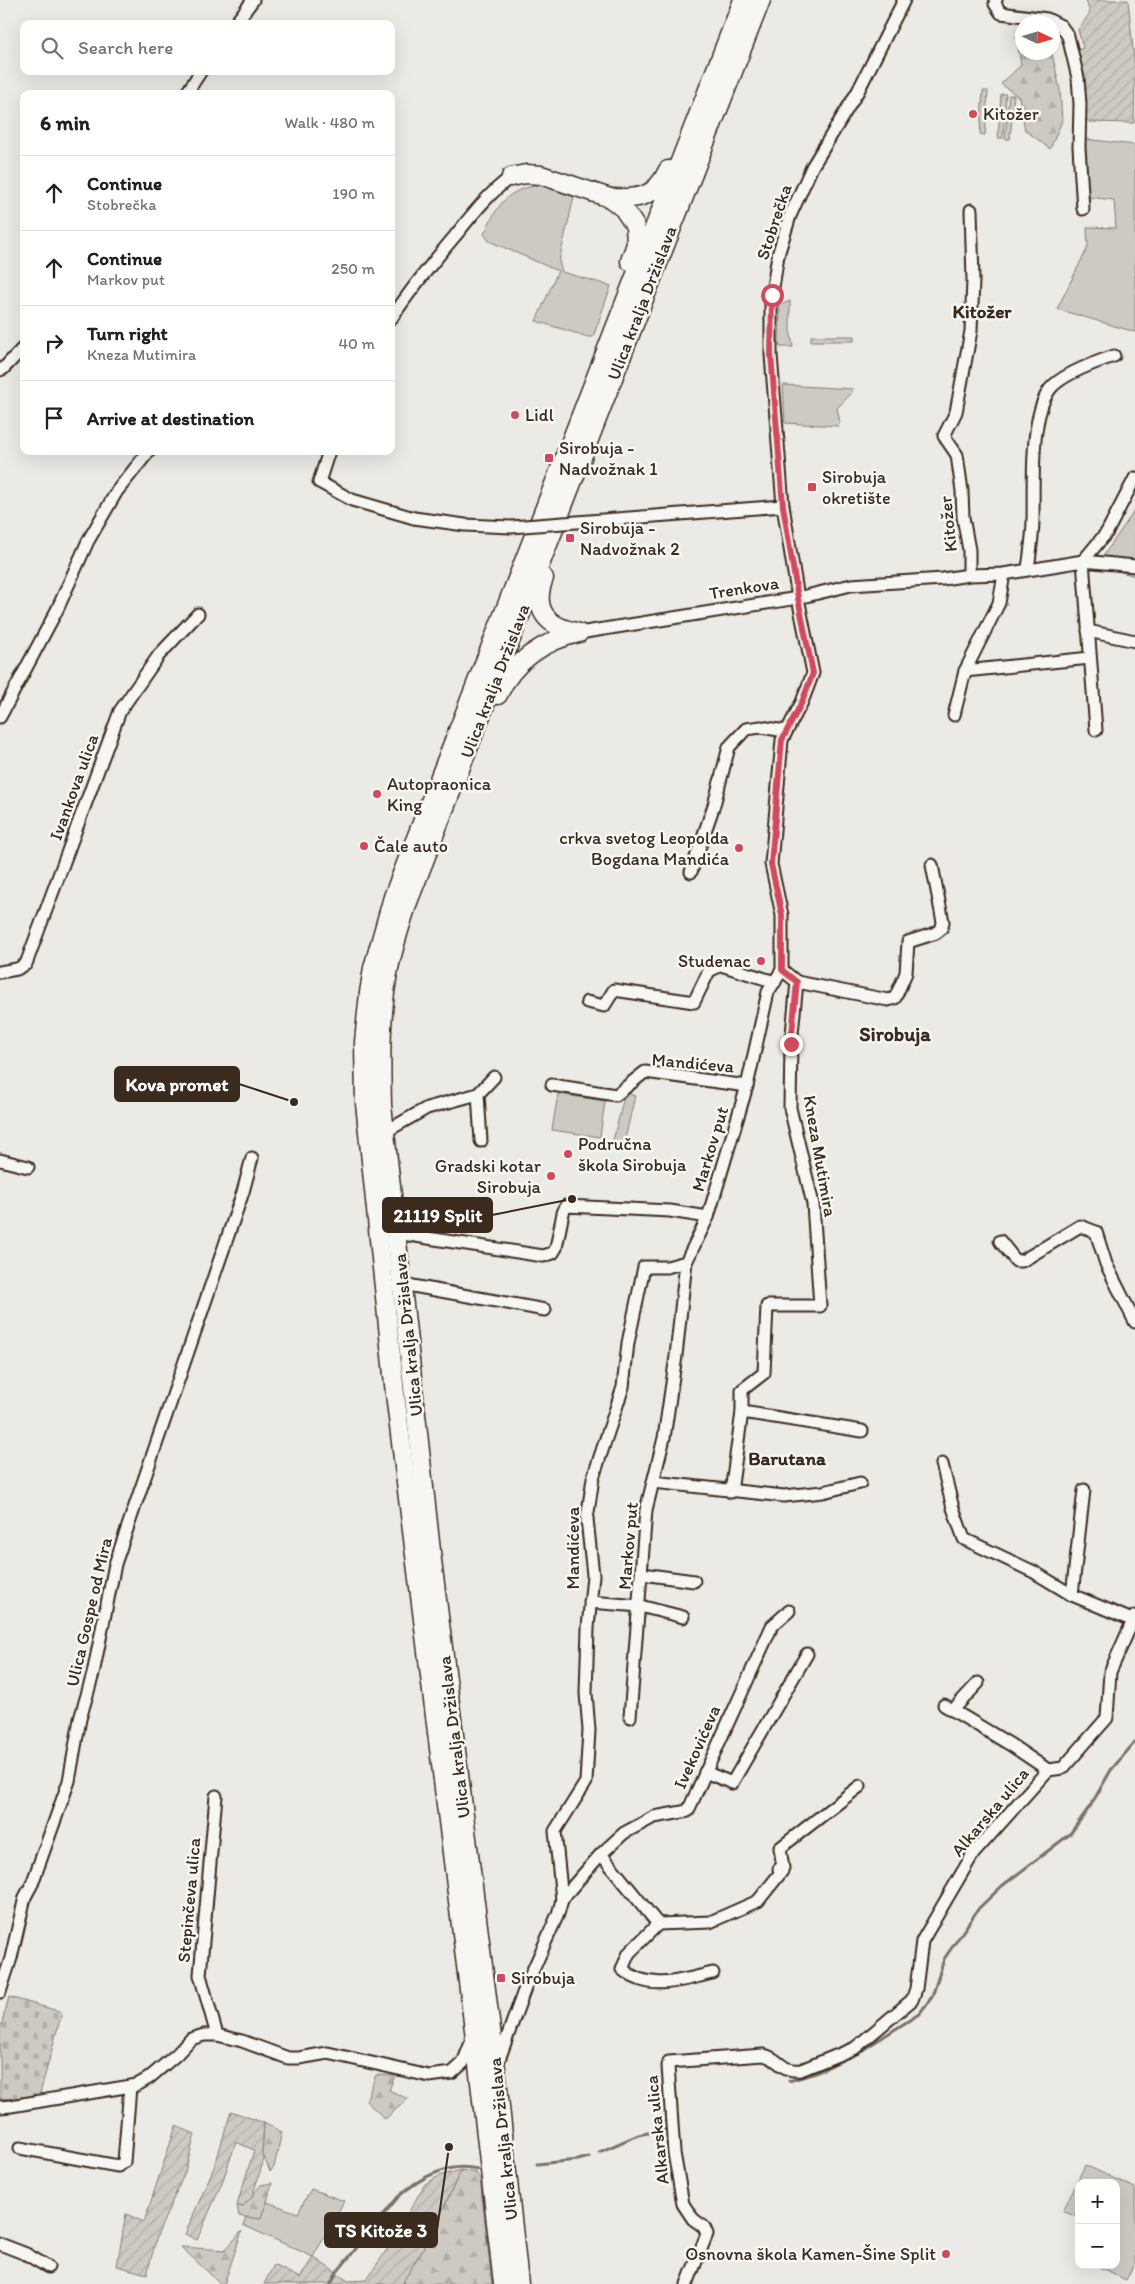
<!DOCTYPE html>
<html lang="en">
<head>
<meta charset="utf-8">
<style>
  body { margin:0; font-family:Itim,sans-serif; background:#f2f2f2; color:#202124 }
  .controls { position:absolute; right:15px; bottom:15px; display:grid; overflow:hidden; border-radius:10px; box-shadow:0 5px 20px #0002 }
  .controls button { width:45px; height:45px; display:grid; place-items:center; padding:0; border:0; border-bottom:1px solid #e0e0e0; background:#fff; color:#202124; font:25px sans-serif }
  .compass { position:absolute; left:1015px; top:15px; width:45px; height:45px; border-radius:50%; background:#fff; box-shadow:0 5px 20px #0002; rotate:94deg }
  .stop { position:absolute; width:15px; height:15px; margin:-11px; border:4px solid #d1495b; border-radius:50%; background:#fff }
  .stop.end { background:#d1495b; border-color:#fff; box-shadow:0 1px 5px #0008 }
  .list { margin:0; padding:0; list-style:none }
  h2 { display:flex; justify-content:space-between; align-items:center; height:65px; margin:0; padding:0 20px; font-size:21px }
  h2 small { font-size:16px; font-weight:400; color:#757577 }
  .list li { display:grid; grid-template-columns:32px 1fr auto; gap:15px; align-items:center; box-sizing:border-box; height:75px; padding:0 20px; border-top:1px solid #e0e0e0 }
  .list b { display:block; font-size:19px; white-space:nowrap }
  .list p { margin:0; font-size:16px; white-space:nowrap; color:#757577 }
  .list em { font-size:16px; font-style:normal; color:#757577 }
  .icon { flex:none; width:28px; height:28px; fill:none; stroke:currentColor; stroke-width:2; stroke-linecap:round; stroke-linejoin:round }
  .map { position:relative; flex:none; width:1135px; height:2284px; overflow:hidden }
  .search { position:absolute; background:#fff; box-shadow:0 5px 20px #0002; left:20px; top:20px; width:375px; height:55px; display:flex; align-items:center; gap:12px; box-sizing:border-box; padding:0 18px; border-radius:10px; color:#757577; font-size:19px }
  .panel { position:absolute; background:#fff; box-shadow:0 5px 20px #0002; left:20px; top:90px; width:375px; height:365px; border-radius:10px }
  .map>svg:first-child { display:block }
  .green { fill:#cdcac4; stroke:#847a71 }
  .forest { fill:url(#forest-firs); stroke:#847a71 }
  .cemetery { fill:url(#cemetery-stones); stroke:#847a71 }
  .garden { fill:url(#garden-furrows); stroke:#847a71 }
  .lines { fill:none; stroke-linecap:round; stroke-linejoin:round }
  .stream { stroke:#7c7167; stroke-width:3 }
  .minor-casing { stroke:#3b2a1e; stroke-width:15 }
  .highway-casing { stroke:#3b2a1e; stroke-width:21 }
  .minor { stroke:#f6f6f2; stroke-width:11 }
  .highway { stroke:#f6f6f2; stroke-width:18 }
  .minor-bridge-casing { stroke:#3b2a1e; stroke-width:15; stroke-linecap:butt }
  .minor-bridge { stroke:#f6f6f2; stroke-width:11 }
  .route { stroke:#d1495b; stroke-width:6 }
  .poi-dot { fill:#d1495b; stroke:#f6f6f2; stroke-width:2 }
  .labels { text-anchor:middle; stroke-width:5; stroke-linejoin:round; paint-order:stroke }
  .poi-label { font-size:18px; fill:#3b2a1e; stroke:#f6f6f2; text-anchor:start }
  .street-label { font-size:18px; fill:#3b2a1e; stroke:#f6f6f2 }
  .neighbourhood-label { font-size:19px; font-weight:bold; fill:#3b2a1e; stroke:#f6f6f2 }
  .quarter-label { font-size:20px; font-weight:bold; fill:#3b2a1e; stroke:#f6f6f2 }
  .leader { fill:none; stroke:#3b2a1e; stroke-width:2 }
  .callout-dot { fill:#3b2a1e; stroke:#f6f6f2; stroke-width:2 }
  .callout { fill:#3b2a1e; stroke:#3b2a1e; stroke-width:2 }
  .callout-label { font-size:19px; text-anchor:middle; font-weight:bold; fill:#fff }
</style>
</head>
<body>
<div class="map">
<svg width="1135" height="2284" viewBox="0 0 1135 2284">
  <defs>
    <pattern id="forest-firs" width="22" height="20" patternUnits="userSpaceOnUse" patternTransform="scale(1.25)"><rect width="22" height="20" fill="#cdcac4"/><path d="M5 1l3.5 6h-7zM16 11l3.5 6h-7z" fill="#b1aea8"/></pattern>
    <pattern id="cemetery-stones" width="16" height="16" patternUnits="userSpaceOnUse" patternTransform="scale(1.25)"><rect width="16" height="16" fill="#cdcac4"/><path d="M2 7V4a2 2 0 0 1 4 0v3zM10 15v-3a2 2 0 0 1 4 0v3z" fill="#b1aea8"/></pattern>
    <pattern id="garden-furrows" width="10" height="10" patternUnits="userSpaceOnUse" patternTransform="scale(1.25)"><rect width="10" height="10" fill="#cdcac4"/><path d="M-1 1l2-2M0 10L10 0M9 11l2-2" fill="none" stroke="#b1aea8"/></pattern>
  </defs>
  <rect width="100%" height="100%" fill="#ebeae5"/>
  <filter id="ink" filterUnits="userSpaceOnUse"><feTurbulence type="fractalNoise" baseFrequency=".02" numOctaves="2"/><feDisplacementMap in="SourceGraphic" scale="10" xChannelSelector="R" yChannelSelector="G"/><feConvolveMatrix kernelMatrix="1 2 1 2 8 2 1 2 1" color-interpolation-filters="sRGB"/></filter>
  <g filter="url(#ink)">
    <g class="green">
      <path d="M983 91H988L985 135 980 134Z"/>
      <path d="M1001 94H1006L1003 138H998Z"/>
      <path d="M1009 95H1014L1010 139H1005Z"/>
      <path d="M1085 139 1135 145V332L1057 309 1088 247 1087 227 1116 228 1114 200 1088 197Z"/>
      <path d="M540 185 574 197 559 261 562 272 611 286 593 337H588L536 321 558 271 489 241 484 234C498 205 506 189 540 185Z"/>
      <path d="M790 301V330L793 347H780L779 344 780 305Z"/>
      <rect x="811" y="336" width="43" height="5"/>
      <path d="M783 385 853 389 851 394 837 408 840 422 838 426 785 423Z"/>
      <path d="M1135 510V576L1097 565Z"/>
      <path d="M625 1093 635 1096 622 1152 611 1149Z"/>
      <path d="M558 1094 605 1101 600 1137 552 1130Z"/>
      <path d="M1085 2165 1135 2188V2262L1126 2280 1095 2265H1116V2183H1079V2218L1063 2211Z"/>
      <path d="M311 2189 344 2201 313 2257 243 2225 246 2217 260 2219 267 2202 298 2213Z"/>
    </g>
    <g class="forest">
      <path d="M1016 36 1022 38V52L1052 53 1060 90 1062 121 1050 149 1025 130 1019 97 1001 84 1021 65Z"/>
      <path d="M376 2075 395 2076 389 2090 408 2099 385 2119 366 2101Z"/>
      <path d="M264 2123 282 2132 274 2167 270 2172 262 2152Z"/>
      <path d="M461 2170 476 2173 480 2179 492 2284H405L402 2282 430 2237Z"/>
      <path d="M272 2183 267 2202 260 2219 239 2216 237 2205 242 2207 261 2185Z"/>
      <path d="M242 2231 224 2284H221L181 2247 225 2250Z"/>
    </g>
    <path class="cemetery" d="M9 1997 62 2012 39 2097 0 2099V2030Z"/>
    <g class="garden">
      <path d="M1086 0H1128L1135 69 1134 123 1089 122 1084 115 1074 52 1083 48 1078 30 1090 13Z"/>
      <path d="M231 2111 264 2123 262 2152 264 2159 252 2197 242 2207 237 2205 254 2150 236 2142 223 2180 197 2240 185 2234 215 2165Z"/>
      <path d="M176 2126 195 2134 185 2172 157 2236 147 2274 117 2266 126 2214 144 2222Z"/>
      <path d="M461 2170 430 2237 403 2282 405 2284H264L274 2265 300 2278 313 2257 348 2281 366 2280 384 2254 425 2184 439 2176Z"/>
    </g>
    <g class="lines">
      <g class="stream">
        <path d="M789 2081 816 2073 861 2051 919 2014 932 1997 944 1959 979 1908 1002 1886 1070 1834 1091 1805 1111 1770 1135 1742"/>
        <path d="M599 2152 638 2135 668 2129"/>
        <path d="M537 2164 578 2160 589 2157"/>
        <path d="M331 2284 337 2272 398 2197C419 2178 448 2162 477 2169"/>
      </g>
      <g class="minor-casing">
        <g id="minor">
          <path d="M996 0 995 4 1001 13 1047 19 1061 26 1068 36 1078 78 1080 104 1079 147 1083 209"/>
          <path d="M235 24 253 0"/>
          <path d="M186 94 201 71"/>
          <path d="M391 319C411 289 432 263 455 236 472 215 489 193 511 177"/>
          <path d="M0 370 3 369 24 347"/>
          <path d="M329 451 319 482 352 500 414 518"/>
          <path d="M642 517 783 506"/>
          <path d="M1028 569C1030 553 1033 536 1033 520 1034 485 1029 418 1050 389 1062 374 1096 362 1114 356"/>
          <path d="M969 575V550L963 517 962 491 957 455 944 436 956 412 971 331 973 280 971 210"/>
          <path d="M1088 631 1135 641"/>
          <path d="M579 633 798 598 851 585 943 579 969 575 1004 574 1083 561 1107 532 1135 478"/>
          <path d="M965 671 1090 658"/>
          <path d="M954 715 965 671 999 603 1004 574"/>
          <path d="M0 717 57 610 88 541 117 491 149 451"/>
          <path d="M1096 730 1083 561 1135 566"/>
          <path d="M691 872 714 805 729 747 746 729 761 727 785 731"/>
          <path d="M0 972 17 969 26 964 120 711 159 655 198 614"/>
          <path d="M797 982 888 1000 895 998 906 973 908 942 936 933 942 928 943 922 932 865"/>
          <path d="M587 1002 604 1006 614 990 694 1002 709 971 721 965 775 982"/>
          <path d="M552 1085 616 1095 645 1072 747 1086"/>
          <path d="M385 1132 427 1108 478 1094"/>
          <path d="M481 1141 478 1094 494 1077"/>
          <path d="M0 1160 28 1167"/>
          <path d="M396 1233 543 1256 553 1253 556 1248 563 1213 566 1206 670 1211 708 1217"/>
          <path d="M1000 1241 1016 1261H1022L1080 1226 1096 1232 1106 1264 1135 1322"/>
          <path d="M402 1284 545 1310"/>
          <path d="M742 1412 862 1431"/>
          <path d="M942 1464 953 1508 964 1539 1034 1572 1072 1595 1132 1620"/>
          <path d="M653 1482 784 1496 823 1492 860 1483"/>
          <path d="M731 1492 742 1412V1390L764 1373 767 1306H820L813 1204 790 1108 791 1044 797 982 782 970"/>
          <path d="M642 1574 694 1581"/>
          <path d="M1072 1595 1084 1490"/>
          <path d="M590 1602 640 1606 683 1617"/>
          <path d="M944 1705 1011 1745 1048 1770"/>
          <path d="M953 1710 978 1683"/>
          <path d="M630 1717 646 1510 664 1438 676 1356 686 1262 708 1217 747 1086 768 992 782 970V915L771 864 782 740 802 702 813 673 798 598 783 506 771 355V300L778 255 790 216 812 167 858 91 904 0"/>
          <path d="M705 1772 732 1783 807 1654"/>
          <path d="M216 1796 200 1975 217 2035"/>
          <path d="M601 1854 658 1924"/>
          <path d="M562 1900 555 1831 586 1782 589 1730 586 1693 588 1628 593 1575 587 1519 593 1478 623 1387 628 1343 644 1267H667L686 1262"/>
          <path d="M658 1924 710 1922 758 1901 782 1871 779 1869 783 1868 780 1848 860 1786"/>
          <path d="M658 1924 629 1953 622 1969C650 1993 681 1980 713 1973"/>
          <path d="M0 1992 11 1958 25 1897 32 1884 69 1781 80 1719 93 1674 115 1564 243 1192 252 1158"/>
          <path d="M497 2065 525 1988 558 1914 562 1900 567 1893 601 1854 624 1833 654 1817 688 1811 772 1626 789 1611"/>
          <path d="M0 2107 11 2106 137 2085 149 2078 177 2054 191 2039 204 2035H217L242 2041 288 2058H299L328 2053 429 2076 452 2073 463 2063 472 2040"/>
          <path d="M20 2148 118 2166 124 2162 130 2087"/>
          <path d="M0 2244 26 2254 48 2267"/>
          <path d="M687 2284 707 2234 704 2227 693 2219 683 2204 674 2153 668 2066 669 2062 763 2055C779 2057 781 2073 801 2070L855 2048 912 2000 916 1989 922 1941 973 1854 1048 1770 1063 1768 1107 1718 1110 1672 1135 1616"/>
        </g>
      </g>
      <g class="highway-casing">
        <g id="highway">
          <path d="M511 177 526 174 541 175 610 198 623 208 635 226 636 244 630 261"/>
          <path d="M610 198C639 199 655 198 668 170"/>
          <path d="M544 578C532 609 546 626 576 632"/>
          <path d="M498 695C512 662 545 640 579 633"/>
          <path d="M503 2284 474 2030 395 1394 365 1103 364 1042 369 993 373 968 393 897 743 0"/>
          <path d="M519 2284 496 2069 432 1560 382 1105C381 1063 380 1021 387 979 391 953 400 927 408 902L761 0"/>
        </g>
      </g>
      <use href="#minor" class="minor"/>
      <use href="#highway" class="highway"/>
      <g class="minor-bridge-casing">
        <path id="minor-bridge" d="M414 518 465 525 511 527 642 517"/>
      </g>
      <use href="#minor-bridge" class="minor-bridge"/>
    </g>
  </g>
  <g class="lines" filter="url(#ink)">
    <path class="route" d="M772 295 771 354 783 506 798 598 813 673 802 702 782 740 771 864 782 915V970L797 982 791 1044"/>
  </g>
  <g class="poi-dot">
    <circle cx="973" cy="114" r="5"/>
    <circle cx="515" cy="415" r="5"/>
    <rect x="544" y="453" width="10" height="10" rx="2.5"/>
    <rect x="807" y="482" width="10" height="10" rx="2.5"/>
    <rect x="565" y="533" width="10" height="10" rx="2.5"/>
    <circle cx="377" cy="794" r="5"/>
    <circle cx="364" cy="846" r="5"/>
    <circle cx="739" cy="848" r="5"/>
    <circle cx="761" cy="961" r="5"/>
    <circle cx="568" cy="1154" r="5"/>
    <circle cx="551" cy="1176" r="5"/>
    <rect x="496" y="1973" width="10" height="10" rx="2.5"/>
    <circle cx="946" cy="2254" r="5"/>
  </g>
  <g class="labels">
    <g class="poi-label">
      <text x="983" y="120">Kitožer</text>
      <text x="525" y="421">Lidl</text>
      <text x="559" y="454">Sirobuja -<tspan x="559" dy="21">Nadvožnak 1</tspan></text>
      <text x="822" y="483">Sirobuja<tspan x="822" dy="21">okretište</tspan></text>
      <text x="580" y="534">Sirobuja -<tspan x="580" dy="21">Nadvožnak 2</tspan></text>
      <text x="387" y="790">Autopraonica<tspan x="387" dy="21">King</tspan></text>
      <text x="729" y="844" text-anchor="end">crkva svetog Leopolda<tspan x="729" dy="21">Bogdana Mandića</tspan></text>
      <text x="374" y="852">Čale auto</text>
      <text x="751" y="967" text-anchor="end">Studenac</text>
      <text x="578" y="1150">Područna<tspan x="578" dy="21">škola Sirobuja</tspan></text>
      <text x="541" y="1172" text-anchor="end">Gradski kotar<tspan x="541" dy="21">Sirobuja</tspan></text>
      <text x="511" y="1984">Sirobuja</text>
      <text x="936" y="2260" text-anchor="end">Osnovna škola Kamen-Šine Split</text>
    </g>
    <g class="street-label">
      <text transform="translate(774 222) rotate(-72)" y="6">Stobrečka</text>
      <text transform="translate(642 303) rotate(-69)" y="6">Ulica kralja Držislava</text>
      <text transform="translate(948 524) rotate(-96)" y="6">Kitožer</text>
      <text transform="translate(744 588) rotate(-9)" y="6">Trenkova</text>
      <text transform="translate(495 681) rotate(-69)" y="6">Ulica kralja Držislava</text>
      <text transform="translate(74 787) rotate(-70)" y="6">Ivankova ulica</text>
      <text transform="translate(693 1063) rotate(5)" y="6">Mandićeva</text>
      <text transform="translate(710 1149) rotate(-73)" y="6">Markov put</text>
      <text transform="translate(820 1156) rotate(80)" y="6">Kneza Mutimira</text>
      <text transform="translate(408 1335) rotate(-96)" y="6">Ulica kralja Držislava</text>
      <text transform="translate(628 1546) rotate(-85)" y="6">Markov put</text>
      <text transform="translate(573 1548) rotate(-90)" y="6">Mandićeva</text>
      <text transform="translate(89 1612) rotate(-77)" y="6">Ulica Gospe od Mira</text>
      <text transform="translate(454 1737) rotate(-97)" y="6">Ulica kralja Držislava</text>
      <text transform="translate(697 1747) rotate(-66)" y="6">Ivekovićeva</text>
      <text transform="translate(990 1812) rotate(-50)" y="6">Alkarska ulica</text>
      <text transform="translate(189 1900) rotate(-85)" y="6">Stepinčeva ulica</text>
      <text transform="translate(657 2130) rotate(-96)" y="6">Alkarska ulica</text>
      <text transform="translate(503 2139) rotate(-96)" y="6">Ulica kralja Držislava</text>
    </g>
    <g class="neighbourhood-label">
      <text x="982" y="318">Kitožer</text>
      <text x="787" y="1465">Barutana</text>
    </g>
    <g class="quarter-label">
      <text x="895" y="1041">Sirobuja</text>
    </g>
  </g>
  <path class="leader" d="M294 1102L239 1084M572 1199L492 1215M449 2147L437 2230"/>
  <g class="callout-dot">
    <circle cx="294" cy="1102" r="5"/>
    <circle cx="572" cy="1199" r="5"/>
    <circle cx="449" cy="2147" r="5"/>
  </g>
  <g class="callout">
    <rect x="115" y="1067" width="124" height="34" rx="5"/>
    <rect x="383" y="1198" width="109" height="34" rx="5"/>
    <rect x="325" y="2213" width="112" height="34" rx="5"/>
  </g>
  <g class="callout-label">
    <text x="177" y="1091">Kova promet</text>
    <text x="438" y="1222">21119 Split</text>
    <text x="381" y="2237">TS Kitože 3</text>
  </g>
</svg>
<div class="controls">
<button>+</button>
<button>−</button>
</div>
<svg class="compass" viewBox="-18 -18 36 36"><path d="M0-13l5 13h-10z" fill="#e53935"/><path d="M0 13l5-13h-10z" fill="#757577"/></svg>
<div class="stop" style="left:772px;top:295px"></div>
<div class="stop end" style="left:791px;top:1044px"></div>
<div class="search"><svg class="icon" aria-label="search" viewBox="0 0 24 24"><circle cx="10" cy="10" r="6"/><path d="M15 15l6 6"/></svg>Search here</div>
<section class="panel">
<h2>6 min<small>Walk · 480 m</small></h2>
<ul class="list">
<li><svg class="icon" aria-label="ahead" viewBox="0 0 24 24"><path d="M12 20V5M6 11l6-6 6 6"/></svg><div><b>Continue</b><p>Stobrečka</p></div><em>190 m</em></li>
<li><svg class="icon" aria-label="ahead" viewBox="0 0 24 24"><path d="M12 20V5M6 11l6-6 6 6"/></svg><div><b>Continue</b><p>Markov put</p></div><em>250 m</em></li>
<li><svg class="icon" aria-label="right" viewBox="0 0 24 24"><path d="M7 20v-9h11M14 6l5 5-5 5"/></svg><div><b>Turn right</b><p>Kneza Mutimira</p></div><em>40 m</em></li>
<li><svg class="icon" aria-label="arrive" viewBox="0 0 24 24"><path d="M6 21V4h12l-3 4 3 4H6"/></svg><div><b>Arrive at destination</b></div></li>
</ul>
</section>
</div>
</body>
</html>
